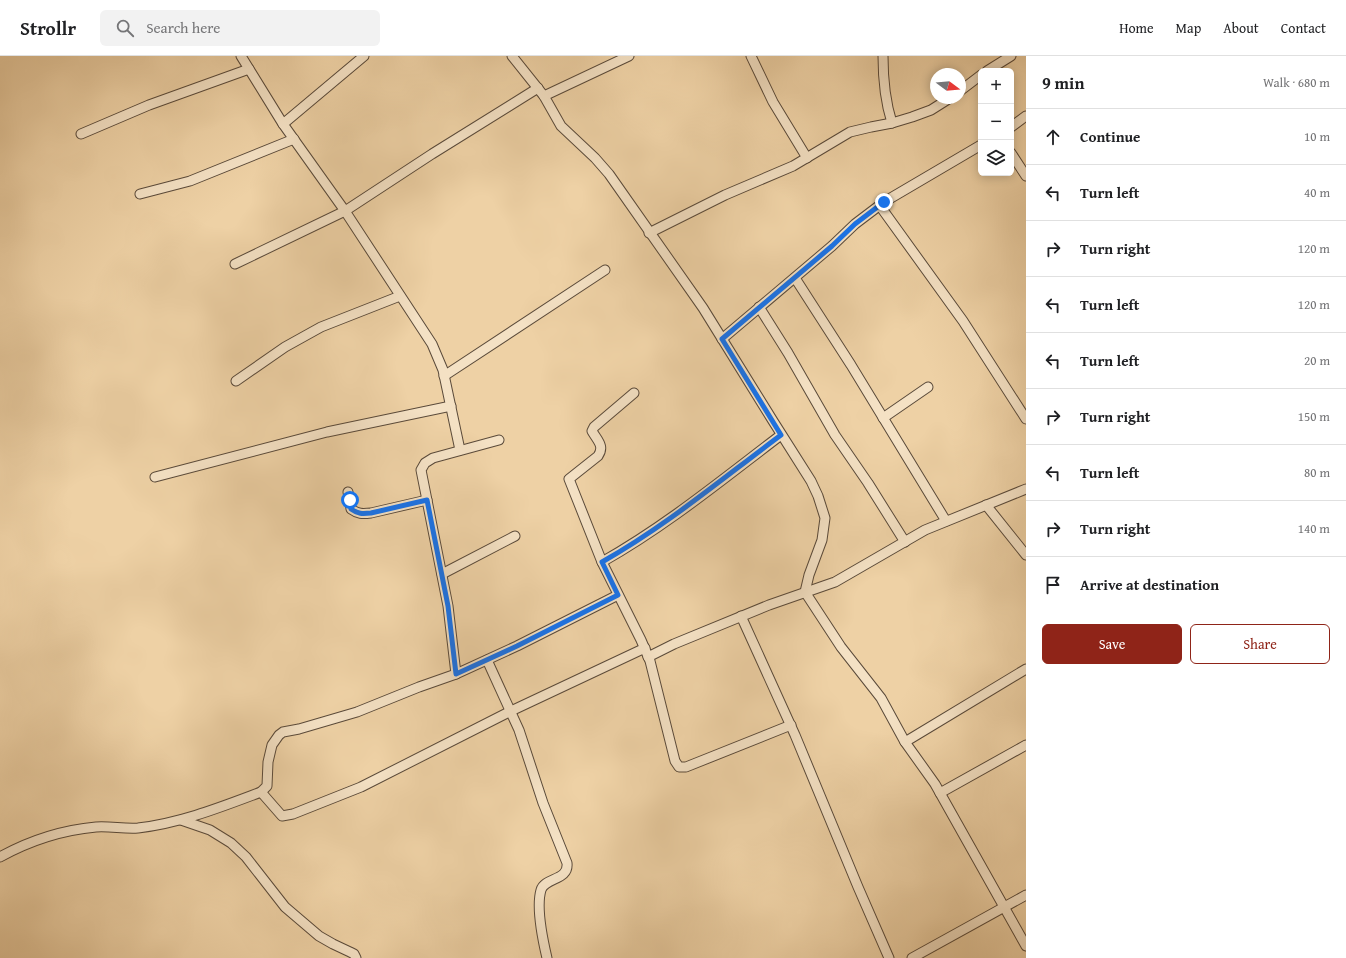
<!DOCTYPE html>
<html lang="en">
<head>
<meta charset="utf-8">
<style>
  body { margin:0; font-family:"Gentium Book Plus",serif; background:#f2f2f2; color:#202124 }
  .controls { position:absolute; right:12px; top:12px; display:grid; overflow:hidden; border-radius:6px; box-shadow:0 2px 10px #0003 }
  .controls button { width:36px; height:36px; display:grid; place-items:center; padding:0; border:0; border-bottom:1px solid #e0e0e0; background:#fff; color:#202124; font:20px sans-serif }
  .compass { position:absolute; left:930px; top:12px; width:36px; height:36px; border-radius:50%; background:#fff; box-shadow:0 2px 10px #0003; rotate:106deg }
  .stop { position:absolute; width:12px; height:12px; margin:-9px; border:3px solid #1a73e8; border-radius:50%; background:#fff }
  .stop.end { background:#1a73e8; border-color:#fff; box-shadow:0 1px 4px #0008 }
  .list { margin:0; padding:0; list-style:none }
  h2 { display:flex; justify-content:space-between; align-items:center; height:52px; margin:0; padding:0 16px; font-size:17px }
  h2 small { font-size:13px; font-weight:400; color:#757577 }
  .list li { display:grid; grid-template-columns:26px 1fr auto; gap:12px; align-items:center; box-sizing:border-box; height:56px; padding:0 16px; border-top:1px solid #e0e0e0 }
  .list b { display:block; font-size:15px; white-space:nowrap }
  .list em { font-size:13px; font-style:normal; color:#757577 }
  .actions { display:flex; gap:8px; padding:12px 16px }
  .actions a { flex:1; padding:9px 0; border:1px solid #8f2418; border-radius:6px; text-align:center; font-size:14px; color:#8f2418 }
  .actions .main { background:#8f2418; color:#fff }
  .icon { flex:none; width:22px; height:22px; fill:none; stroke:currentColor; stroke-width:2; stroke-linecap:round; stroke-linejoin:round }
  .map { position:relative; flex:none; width:1026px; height:902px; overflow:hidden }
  header { display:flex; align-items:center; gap:24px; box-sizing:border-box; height:56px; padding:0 20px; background:#fff; border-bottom:1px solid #e0e0e0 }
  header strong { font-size:19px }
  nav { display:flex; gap:22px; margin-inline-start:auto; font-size:14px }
  .search { width:280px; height:36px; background:#f2f2f2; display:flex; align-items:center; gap:10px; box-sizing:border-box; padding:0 14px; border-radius:6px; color:#757577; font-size:15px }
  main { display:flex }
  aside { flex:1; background:#fff }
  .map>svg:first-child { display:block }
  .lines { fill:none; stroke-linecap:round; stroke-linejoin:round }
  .minor-casing { stroke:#5a4a3a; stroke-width:11 }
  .minor { stroke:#f4e1c4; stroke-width:9 }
  .route { stroke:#1a73e8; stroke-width:5 }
</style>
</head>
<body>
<header>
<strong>Strollr</strong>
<div class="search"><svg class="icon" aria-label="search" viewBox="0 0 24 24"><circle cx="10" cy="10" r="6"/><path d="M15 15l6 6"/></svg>Search here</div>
<nav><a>Home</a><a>Map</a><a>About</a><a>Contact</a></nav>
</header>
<main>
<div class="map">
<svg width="1026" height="902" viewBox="0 0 1026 902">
  <rect width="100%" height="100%" fill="#eed1a5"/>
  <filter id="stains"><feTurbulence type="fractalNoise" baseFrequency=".005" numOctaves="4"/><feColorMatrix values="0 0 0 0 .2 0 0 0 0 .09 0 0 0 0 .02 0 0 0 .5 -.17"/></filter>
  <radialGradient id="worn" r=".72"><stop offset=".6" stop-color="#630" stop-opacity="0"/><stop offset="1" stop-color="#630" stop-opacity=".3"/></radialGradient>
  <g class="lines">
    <g class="minor-casing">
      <g id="minor">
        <path d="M241 0 283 68 345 155 432 288 443 314 460 394"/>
        <path d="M512 0 544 40 561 70 595 102 609 118 703 252 773 365 811 425 818 440 825 462 822 484 809 519 805 536 841 591 881 642 905 686 935 728 1026 890"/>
        <path d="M751 0 773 46 807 102"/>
        <path d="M883 0C883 23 885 45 892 67"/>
        <path d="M987 15 1011 0"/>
        <path d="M960 35 981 19"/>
        <path d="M544 40 629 0"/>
        <path d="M283 68 364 0"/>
        <path d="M1011 71 1026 60"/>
        <path d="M81 78 149 49 249 13"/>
        <path d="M1011 97 1026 120"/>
        <path d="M140 138 190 125 294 83"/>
        <path d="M880 150 963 265 1026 363"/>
        <path d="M649 177 725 139 793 110 850 76 871 71 892 67 912 61 931 54 950 42"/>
        <path d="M235 208 345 155 432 98 538 32"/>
        <path d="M795 222 851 309 946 465"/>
        <path d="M759 251 788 297 835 379 868 427 905 486"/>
        <path d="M722 283 832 190 855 168 884 146 981 89"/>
        <path d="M444 320 605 214"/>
        <path d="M236 325 285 291 321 271 400 240"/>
        <path d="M634 337 594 371 592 375C597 384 605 390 598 400L569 423 602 506 641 584 650 605 675 705 679 711H686L791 669"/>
        <path d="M883 362 928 331"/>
        <path d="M155 421 327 376 451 350"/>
        <path d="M348 436 351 453C358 458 362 458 371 457L427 444"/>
        <path d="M986 449 1026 499"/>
        <path d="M602 506C666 470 723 423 781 379"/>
        <path d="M442 518 515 480"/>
        <path d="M741 560 795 679 858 831 889 902"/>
        <path d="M648 601 674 588 769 549 835 526 925 474 1026 433"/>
        <path d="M487 604 519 674 543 747 567 807C569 825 545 821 541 834 536 851 543 885 547 902"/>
        <path d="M456 618 448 550 421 414 425 407 433 402 499 384"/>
        <path d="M905 686 1026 613"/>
        <path d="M261 736 282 760 293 758 361 731 511 655 645 592"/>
        <path d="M940 737 1026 689"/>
        <path d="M181 764 210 774 231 787 246 801 285 851 319 880 333 888 350 896 354 898 356 902"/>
        <path d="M0 801C29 785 63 774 96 771 110 770 124 773 138 772 181 767 221 751 261 736L267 730 268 706 272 689 279 679 283 676 299 673 357 656 419 631 456 618 517 590 618 539"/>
        <path d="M912 902 1026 839"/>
      </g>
    </g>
    <use href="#minor" class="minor"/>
  </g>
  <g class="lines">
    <path class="route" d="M350 444 351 453C358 458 362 458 371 457L427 444 448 550 456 618 517 590 618 539 602 506C666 470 723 422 781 379L722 283 832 190 855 168 884 146"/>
  </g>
  <rect width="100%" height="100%" filter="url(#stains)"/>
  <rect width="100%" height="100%" fill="url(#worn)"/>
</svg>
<div class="controls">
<button>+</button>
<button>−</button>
<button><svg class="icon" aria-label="layers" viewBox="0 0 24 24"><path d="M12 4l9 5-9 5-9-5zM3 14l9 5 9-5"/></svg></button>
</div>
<svg class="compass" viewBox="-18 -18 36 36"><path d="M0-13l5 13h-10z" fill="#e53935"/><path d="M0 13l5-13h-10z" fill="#757577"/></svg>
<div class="stop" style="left:350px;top:444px"></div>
<div class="stop end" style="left:884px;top:146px"></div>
</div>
<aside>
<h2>9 min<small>Walk · 680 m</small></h2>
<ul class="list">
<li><svg class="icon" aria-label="ahead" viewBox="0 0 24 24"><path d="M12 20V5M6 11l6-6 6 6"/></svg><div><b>Continue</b></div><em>10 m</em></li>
<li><svg class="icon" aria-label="left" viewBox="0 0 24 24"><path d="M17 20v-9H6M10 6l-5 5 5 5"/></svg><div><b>Turn left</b></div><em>40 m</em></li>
<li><svg class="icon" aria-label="right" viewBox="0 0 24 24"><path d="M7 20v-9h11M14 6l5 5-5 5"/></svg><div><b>Turn right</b></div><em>120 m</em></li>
<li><svg class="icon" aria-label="left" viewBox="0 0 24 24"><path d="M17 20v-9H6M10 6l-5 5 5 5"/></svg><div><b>Turn left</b></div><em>120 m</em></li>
<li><svg class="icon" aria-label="left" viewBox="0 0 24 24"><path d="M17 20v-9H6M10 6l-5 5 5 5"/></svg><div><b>Turn left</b></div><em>20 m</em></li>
<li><svg class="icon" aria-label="right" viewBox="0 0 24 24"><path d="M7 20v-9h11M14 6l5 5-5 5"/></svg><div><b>Turn right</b></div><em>150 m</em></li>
<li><svg class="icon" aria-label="left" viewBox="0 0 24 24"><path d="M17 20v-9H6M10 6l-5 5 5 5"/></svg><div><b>Turn left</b></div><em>80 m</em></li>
<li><svg class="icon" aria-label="right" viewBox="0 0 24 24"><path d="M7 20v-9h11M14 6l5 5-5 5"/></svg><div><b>Turn right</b></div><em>140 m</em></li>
<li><svg class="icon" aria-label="arrive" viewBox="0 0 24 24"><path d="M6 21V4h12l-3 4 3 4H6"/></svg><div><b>Arrive at destination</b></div></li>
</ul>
<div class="actions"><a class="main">Save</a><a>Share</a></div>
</aside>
</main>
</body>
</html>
